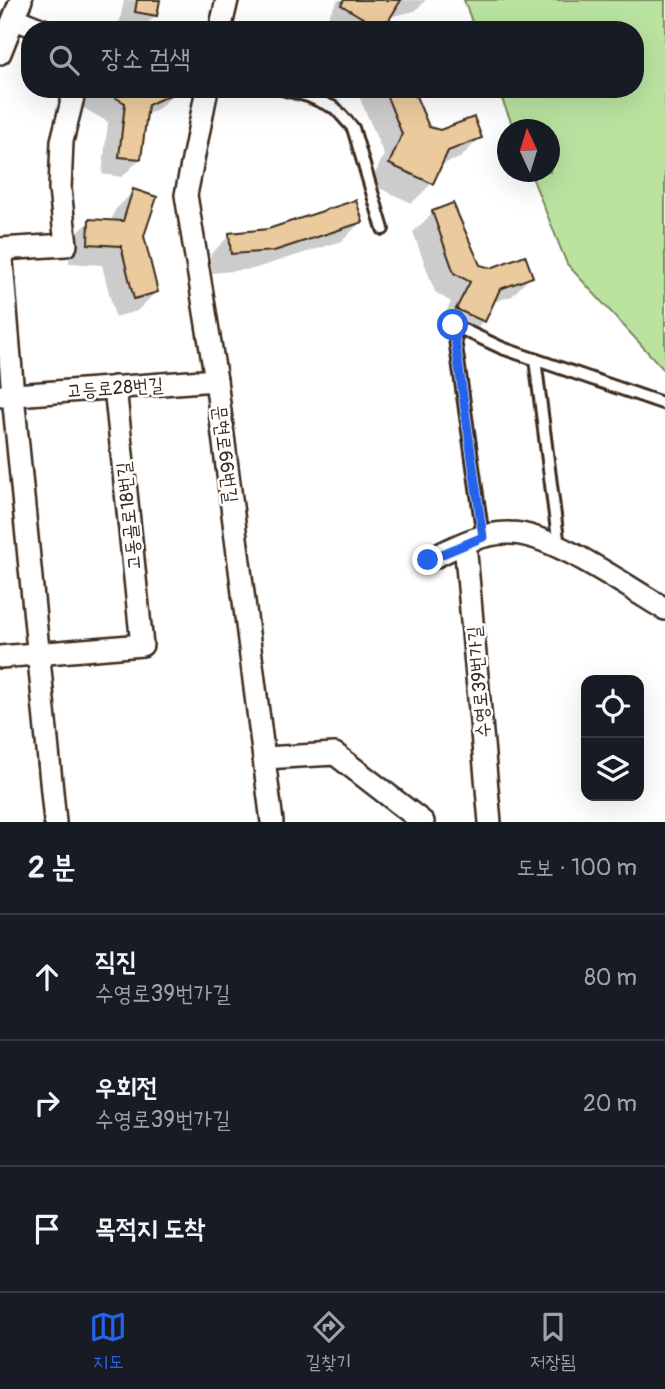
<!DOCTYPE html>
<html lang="ko">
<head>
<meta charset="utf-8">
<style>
  body { margin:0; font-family:Pangolin,"Poor Story",sans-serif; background:#242831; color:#f1f3f6 }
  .controls { position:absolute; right:21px; bottom:21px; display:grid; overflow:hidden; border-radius:14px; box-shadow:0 7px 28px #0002 }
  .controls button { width:63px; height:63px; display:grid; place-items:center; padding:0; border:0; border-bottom:2px solid #363941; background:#171b24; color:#f1f3f6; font:35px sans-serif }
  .compass { position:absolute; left:497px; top:119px; width:63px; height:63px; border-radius:50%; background:#171b24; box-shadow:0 7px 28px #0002; rotate:356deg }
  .stop { position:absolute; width:21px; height:21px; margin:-16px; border:5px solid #2563eb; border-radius:50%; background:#fff }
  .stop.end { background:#2563eb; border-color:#fff; box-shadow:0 2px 7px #0008 }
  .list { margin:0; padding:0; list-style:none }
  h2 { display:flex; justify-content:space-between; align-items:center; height:91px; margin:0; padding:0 28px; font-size:30px }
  h2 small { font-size:23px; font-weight:400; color:#9ea1a6 }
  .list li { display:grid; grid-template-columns:46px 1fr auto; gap:21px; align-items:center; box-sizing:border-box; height:126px; padding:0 28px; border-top:2px solid #363941 }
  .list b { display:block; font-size:26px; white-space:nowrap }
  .list p { margin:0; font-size:23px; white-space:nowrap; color:#9ea1a6 }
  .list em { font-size:23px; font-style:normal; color:#9ea1a6 }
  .icon { flex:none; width:38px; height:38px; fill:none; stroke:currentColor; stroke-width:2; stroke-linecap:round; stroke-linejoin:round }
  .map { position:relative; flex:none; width:665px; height:822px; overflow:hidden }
  .search { position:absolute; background:#171b24; box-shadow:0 7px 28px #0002; left:21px; right:21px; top:21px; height:77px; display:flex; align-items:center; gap:18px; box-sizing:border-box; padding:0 24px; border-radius:28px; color:#9ea1a6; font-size:26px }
  .sheet { height:469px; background:#171b24 }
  nav { display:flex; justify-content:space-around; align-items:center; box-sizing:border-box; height:98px; border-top:2px solid #363941; background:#171b24; font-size:19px; color:#9ea1a6 }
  nav a { display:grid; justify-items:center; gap:4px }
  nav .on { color:#2563eb }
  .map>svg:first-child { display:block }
  .green { fill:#bae3a0; stroke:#7a865f; stroke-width:2 }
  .shadow { fill:#0003 }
  .building { fill:#ebcb9d; stroke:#3b2a1e; stroke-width:2 }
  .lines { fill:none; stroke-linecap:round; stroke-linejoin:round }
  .lane-casing { stroke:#3b2a1e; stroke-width:16 }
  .street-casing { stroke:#3b2a1e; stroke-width:26 }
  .lane { stroke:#fff; stroke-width:10 }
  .street { stroke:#fff; stroke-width:21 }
  .route { stroke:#2563eb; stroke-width:9 }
  .labels { text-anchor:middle; stroke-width:5; stroke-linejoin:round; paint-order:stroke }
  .street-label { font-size:19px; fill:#3b2a1e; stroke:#fff }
</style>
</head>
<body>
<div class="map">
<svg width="665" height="822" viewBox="0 0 665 822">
  <rect width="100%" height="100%" fill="#fff"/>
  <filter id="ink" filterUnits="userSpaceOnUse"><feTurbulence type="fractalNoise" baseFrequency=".0143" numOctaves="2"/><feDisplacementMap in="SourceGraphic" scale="14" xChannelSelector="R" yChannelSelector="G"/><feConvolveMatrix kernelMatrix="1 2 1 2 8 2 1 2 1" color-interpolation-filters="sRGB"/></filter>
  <g filter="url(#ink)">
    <path class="green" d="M464 0H665V371L567 264 530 172H550V130L514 129 498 89H635V30H475Z"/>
    <g class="shadow">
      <path d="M124 0H158L156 15 141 30H118Z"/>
      <path d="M338 0H426L415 11 389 17 381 30H330L323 25Z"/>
      <path d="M92 89 176 91 158 109 145 115 140 159 122 177 102 174 108 122 82 107Z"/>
      <path d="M356 89H411L428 128 480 138 460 158 440 165 432 183 412 203 370 184 384 155Z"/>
      <path d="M134 191 142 236 156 292 137 311 115 317 102 265 69 263 70 240 90 221 111 222 115 210Z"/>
      <path d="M433 213 479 267 531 276 512 296 491 303 483 321 464 341 437 329 451 302 435 292 413 232Z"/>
      <path d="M361 222 342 241 253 269 212 273 210 255 230 235Z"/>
    </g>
    <g class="building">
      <path d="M137 0H160L157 16 135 12Z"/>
      <path d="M344 0H401L383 30 341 5Z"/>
      <path d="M100 89H177L178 91 148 105 141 159 119 157 125 103Z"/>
      <path d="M384 89H413L429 127 440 130 474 117 482 138 448 151 433 184 389 164 402 134Z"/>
      <path d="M133 189 157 197 144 236 158 292 134 299 121 246 88 244 89 219 123 221Z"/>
      <path d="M356 200 363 222 274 251 231 254 229 233 268 229Z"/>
      <path d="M453 203 480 265 491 268 525 255 533 277 500 289 485 322 456 309 470 282 454 273 432 211Z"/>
    </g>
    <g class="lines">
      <g class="lane-casing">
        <g id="lane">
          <path d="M282 89 308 96 335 108 353 128 383 229"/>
          <path d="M453 325 502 348 665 404"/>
          <path d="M453 325 483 537"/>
          <path d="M535 359 559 547"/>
        </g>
      </g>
      <g class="street-casing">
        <g id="street">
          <path d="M15 19 43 30"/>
          <path d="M220 30 227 0"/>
          <path d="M0 53 21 0"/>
          <path d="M207 89 186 195 216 380 272 822"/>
          <path d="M0 249 66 245 60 189 62 141 75 89"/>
          <path d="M1 249 13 395 55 822"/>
          <path d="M2 396 216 380"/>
          <path d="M465 543 490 822"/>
          <path d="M428 560C453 548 481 532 510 533 552 533 627 587 665 609"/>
          <path d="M0 657 142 645 115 387"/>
          <path d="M264 758 335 754 423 822"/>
        </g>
      </g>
      <use href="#lane" class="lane"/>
      <use href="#street" class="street"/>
    </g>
  </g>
  <g class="lines" filter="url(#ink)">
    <path class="route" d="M428 560 483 537 453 325"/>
  </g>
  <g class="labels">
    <g class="street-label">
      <text transform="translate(115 387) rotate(-4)" y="7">고등로28번길</text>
      <text transform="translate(226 454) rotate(83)" y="7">문현로66번길</text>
      <text transform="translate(128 516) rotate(-96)" y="7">고동골로18번길</text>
      <text transform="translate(478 682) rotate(-95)" y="7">수영로39번가길</text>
    </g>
  </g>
</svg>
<div class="controls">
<button><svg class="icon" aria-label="locate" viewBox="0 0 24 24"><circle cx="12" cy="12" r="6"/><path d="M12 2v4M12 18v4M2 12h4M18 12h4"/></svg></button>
<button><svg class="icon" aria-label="layers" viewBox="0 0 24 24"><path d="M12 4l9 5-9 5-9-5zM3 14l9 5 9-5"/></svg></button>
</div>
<svg class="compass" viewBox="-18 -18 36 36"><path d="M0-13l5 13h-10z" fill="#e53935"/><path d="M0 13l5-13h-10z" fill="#9ea1a6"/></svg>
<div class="stop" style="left:453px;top:325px"></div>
<div class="stop end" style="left:428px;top:560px"></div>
<div class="search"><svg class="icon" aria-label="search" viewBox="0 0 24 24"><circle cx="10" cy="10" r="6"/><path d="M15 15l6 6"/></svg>장소 검색</div>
</div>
<section class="sheet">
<h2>2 분<small>도보 · 100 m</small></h2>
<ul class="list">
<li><svg class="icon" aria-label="ahead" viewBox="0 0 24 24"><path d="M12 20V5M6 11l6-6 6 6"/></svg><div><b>직진</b><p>수영로39번가길</p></div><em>80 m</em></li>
<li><svg class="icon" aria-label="right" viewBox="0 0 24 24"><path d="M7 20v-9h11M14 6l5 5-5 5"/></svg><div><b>우회전</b><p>수영로39번가길</p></div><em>20 m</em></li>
<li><svg class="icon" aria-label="arrive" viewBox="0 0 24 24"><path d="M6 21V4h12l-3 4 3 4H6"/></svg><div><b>목적지 도착</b></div></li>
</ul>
</section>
<nav>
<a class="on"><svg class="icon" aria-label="map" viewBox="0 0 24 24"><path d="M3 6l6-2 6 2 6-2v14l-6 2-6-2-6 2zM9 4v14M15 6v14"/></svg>지도</a>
<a><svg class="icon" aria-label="directions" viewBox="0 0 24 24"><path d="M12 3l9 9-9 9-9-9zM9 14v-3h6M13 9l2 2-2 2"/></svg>길찾기</a>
<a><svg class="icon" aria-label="saved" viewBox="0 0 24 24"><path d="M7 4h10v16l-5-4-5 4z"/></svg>저장됨</a>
</nav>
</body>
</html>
